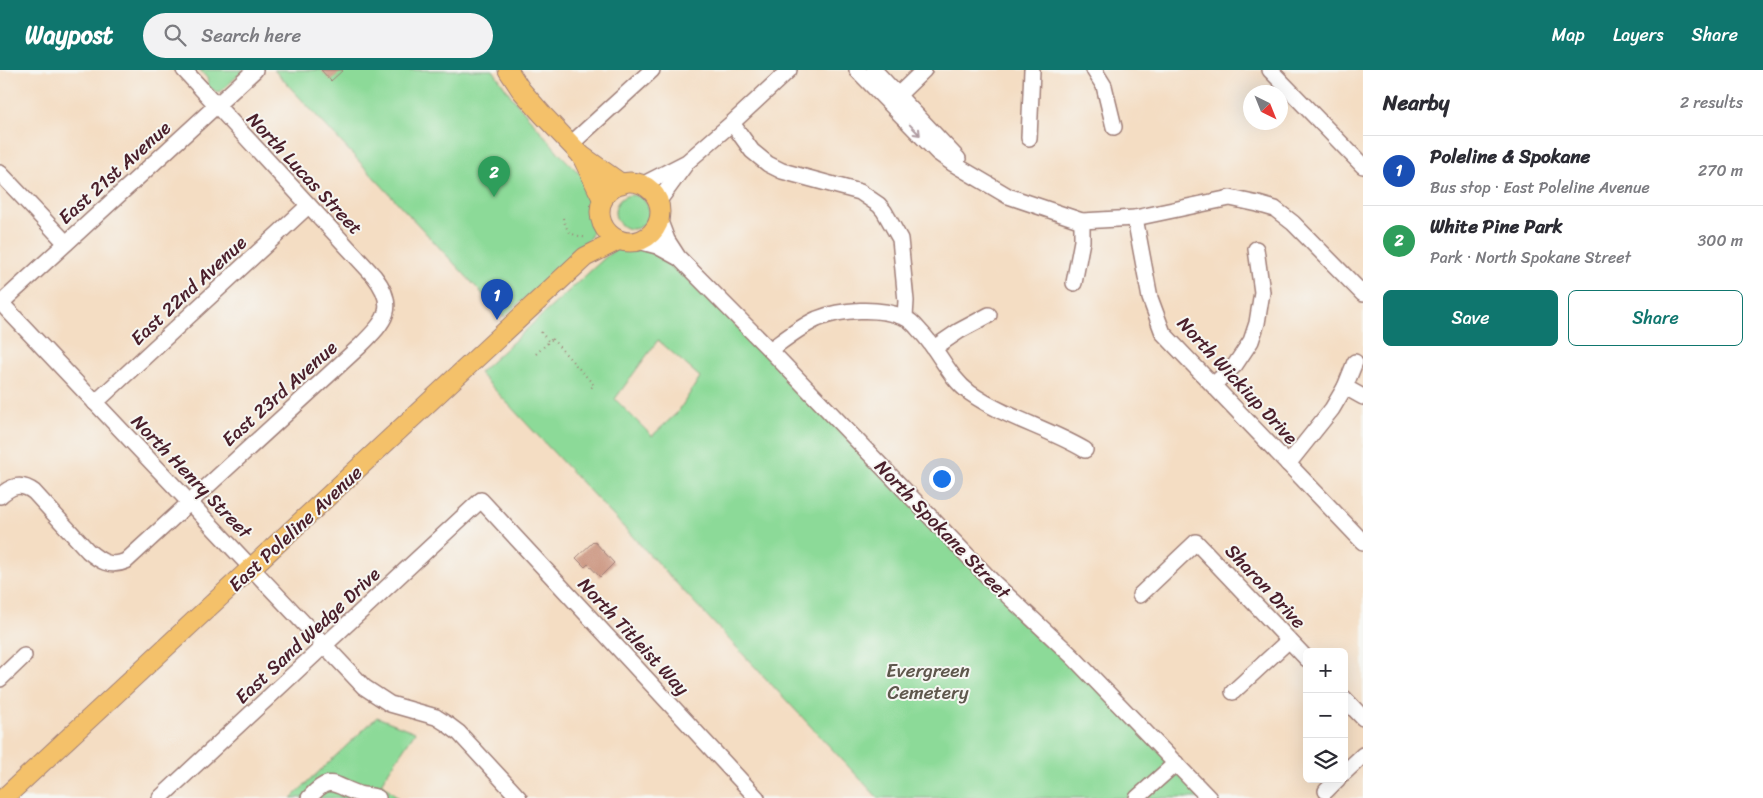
<!DOCTYPE html>
<html lang="en">
<head>
<meta charset="utf-8">
<style>
  body { margin:0; font-family:Sriracha,sans-serif; background:#f2f2f3; color:#2b2b33 }
  .controls { position:absolute; right:15px; bottom:15px; display:grid; overflow:hidden; border-radius:8px; box-shadow:0 5px 20px #0002 }
  .controls button { width:45px; height:45px; display:grid; place-items:center; padding:0; border:0; border-bottom:1px solid #e1e1e2; background:#fff; color:#2b2b33; font:25px sans-serif }
  .compass { position:absolute; left:1243px; top:15px; width:45px; height:45px; border-radius:50%; background:#fff; box-shadow:0 5px 20px #0002; rotate:137deg }
  .you { position:absolute; left:941px; top:408px; width:18px; height:18px; margin:-12px; border:4px solid #fff; border-radius:50%; background:#1a73e8; box-shadow:0 0 0 8px #1a73e833 }
  .badge { display:grid; place-items:center; width:32px; height:32px; border-radius:50%; background:#0f766e; color:#fff; font-size:16px; font-weight:700 }
  .pin { position:absolute; translate:-50% -41px; filter:drop-shadow(0 1px 2px #0008) }
  .pin::after { content:''; position:absolute; top:26px; width:18px; height:15px; background:inherit; clip-path:polygon(0 0,100% 0,50% 100%) }
  .list { margin:0; padding:0; list-style:none }
  h2 { display:flex; justify-content:space-between; align-items:center; height:65px; margin:0; padding:0 20px; font-size:21px }
  h2 small { font-size:16px; font-weight:400; color:#7c7c81 }
  .list li { display:grid; grid-template-columns:32px 1fr auto; gap:15px; align-items:center; box-sizing:border-box; height:70px; padding:0 20px; border-top:1px solid #e1e1e2 }
  .list b { display:block; font-size:19px; white-space:nowrap }
  .list p { margin:0; font-size:16px; white-space:nowrap; color:#7c7c81 }
  .list em { font-size:16px; font-style:normal; color:#7c7c81 }
  .actions { display:flex; gap:10px; padding:15px 20px }
  .actions a { flex:1; padding:11px 0; border:1px solid #0f766e; border-radius:8px; text-align:center; font-size:18px; color:#0f766e }
  .actions .main { background:#0f766e; color:#fff }
  .icon { flex:none; width:28px; height:28px; fill:none; stroke:currentColor; stroke-width:2; stroke-linecap:round; stroke-linejoin:round }
  .map { position:relative; flex:none; width:1363px; height:728px; overflow:hidden }
  header { display:flex; align-items:center; gap:30px; box-sizing:border-box; height:70px; padding:0 25px; background:#0f766e; color:#fff }
  header strong { font-size:24px }
  nav { display:flex; gap:28px; margin-inline-start:auto; font-size:18px }
  .search { width:350px; height:45px; background:#f2f2f3; display:flex; align-items:center; gap:12px; box-sizing:border-box; padding:0 18px; border-radius:28px; color:#7c7c81; font-size:19px }
  main { display:flex }
  aside { flex:1; background:#fff }
  .map>svg:first-child { display:block }
  .green { fill:#8cda98; stroke:#6b7c62; fill-rule:evenodd }
  .building { fill:#cc9782 }
  .lines { fill:none; stroke-linecap:round; stroke-linejoin:round }
  .minor-casing { stroke:#9f7e77; stroke-width:18 }
  .major-casing { stroke:#9f7e77; stroke-width:21 }
  .path { stroke:#9f7e77; stroke-width:2; stroke-dasharray:1 4; stroke-linecap:butt }
  .minor { stroke:#fff; stroke-width:15 }
  .major { stroke:#f4c16a; stroke-width:19 }
  .oneway { stroke:#ae9aa0 }
  .labels { text-anchor:middle; stroke-width:4; stroke-linejoin:round; paint-order:stroke }
  .street-label { font-size:19px; fill:#4a1f2b; stroke:#f6f6f2 }
  .park-label { font-size:19px; fill:#5e574c; stroke:#f6f6f2 }
</style>
</head>
<body>
<header>
<strong>Waypost</strong>
<div class="search"><svg class="icon" aria-label="search" viewBox="0 0 24 24"><circle cx="10" cy="10" r="6"/><path d="M15 15l6 6"/></svg>Search here</div>
<nav><a>Map</a><a>Layers</a><a>Share</a></nav>
</header>
<main>
<div class="map">
<svg width="1363" height="728" viewBox="0 0 1363 728">
  <rect width="100%" height="100%" fill="#f6f6f2"/>
  <filter id="ink" filterUnits="userSpaceOnUse"><feTurbulence type="fractalNoise" baseFrequency=".02" numOctaves="2"/><feDisplacementMap in="SourceGraphic" scale="10" xChannelSelector="R" yChannelSelector="G"/><feConvolveMatrix kernelMatrix="1 2 1 2 8 2 1 2 1" color-interpolation-filters="sRGB"/></filter>
  <filter id="wash" filterUnits="userSpaceOnUse"><feTurbulence type="fractalNoise" baseFrequency=".0096" numOctaves="4" result="noise"/><feDisplacementMap in="SourceGraphic" scale="20" xChannelSelector="R" yChannelSelector="G"/><feGaussianBlur stdDeviation="1.12" result="paint"/><feColorMatrix in="noise" values="0 0 0 0 0 0 0 0 0 0 0 0 0 0 0 0 0 1.4 0 .05"/><feComposite in="paint" operator="in"/></filter>
  <g filter="url(#wash)">
    <rect width="100%" height="100%" fill="#f4ddc3"/>
    <g class="green">
      <path d="M200 0H244L221 21 217 22 209 17 207 8Z"/>
      <path d="M274 0H493L511 26 559 83 582 106 597 134 594 156 591 166 585 174 504 247Z"/>
      <circle cx="632" cy="142" r="17"/>
      <path d="M627 177C659 180 675 198 698 218L1209 728H878L479 303 609 184 616 179ZM658 270 700 307 678 342 652 366 615 329Z"/>
      <path d="M377 647 415 662 381 713 399 728H291Z"/>
    </g>
    <g id="blocks">
      <g class="building">
        <path d="M321 0H343L331 11Z"/>
        <path d="M594 471 614 493 600 507 588 494 585 497 576 488Z"/>
      </g>
    </g>
  </g>
  <g filter="url(#ink)">
    <use href="#blocks" fill-opacity="0" stroke="#9f7e77" stroke-width="1"/>
    <g class="lines">
      <g class="minor-casing">
        <g id="minor">
          <path d="M857 0 938 83 952 93 1008 126 1082 151 1135 148 1230 128 1258 134 1275 139 1293 153 1363 224"/>
          <path d="M874 0 958 89"/>
          <path d="M1094 0 1104 16 1114 57"/>
          <path d="M1270 0 1363 96"/>
          <path d="M892 31 924 0"/>
          <path d="M732 53 752 81 768 94 782 101 860 122 879 135 884 141 900 169 906 231 905 247"/>
          <path d="M1029 68 1032 0"/>
          <path d="M571 74 652 0"/>
          <path d="M0 103 66 173"/>
          <path d="M642 115 687 92 732 53 789 0"/>
          <path d="M658 132 685 95"/>
          <path d="M1135 148 1150 228 1163 263 1363 472"/>
          <path d="M659 149 667 170 678 187 770 280 991 510 1072 586 1209 728"/>
          <path d="M638 171 657 176 677 187"/>
          <path d="M1074 213 1082 171V151"/>
          <path d="M1 233 364 617 390 634 436 647 447 654 459 663 519 728"/>
          <path d="M0 234 255 0"/>
          <path d="M934 278 959 261 989 245"/>
          <path d="M770 280C785 269 800 257 817 249 841 239 879 237 903 247 909 249 916 256 920 261 939 280 948 307 970 323 1006 348 1048 358 1085 380"/>
          <path d="M1213 315 1235 295 1251 271 1257 253 1262 222 1256 179"/>
          <path d="M1345 317 1363 327"/>
          <path d="M95 333 308 136"/>
          <path d="M1288 394 1332 339 1345 317 1355 292"/>
          <path d="M0 426C11 416 21 412 34 422L88 481C100 491 110 498 126 491L360 276C384 252 399 238 374 206L184 0"/>
          <path d="M1140 525 1196 472 1307 589"/>
          <path d="M0 609 24 586"/>
          <path d="M1233 622 1289 570"/>
          <path d="M1344 628 1363 648"/>
          <path d="M1344 703 1363 685"/>
          <path d="M1326 721 1338 709"/>
          <path d="M160 728 481 430 757 728"/>
          <path d="M309 728C330 704 333 715 359 724 365 726 372 725 378 728"/>
          <path d="M1137 728 1176 693"/>
        </g>
      </g>
      <g class="major-casing">
        <g id="major">
          <path d="M508 0 521 20 543 45 581 85 622 114"/>
          <path d="M581 85 603 130"/>
          <circle cx="630" cy="142" r="30"/>
          <path d="M4 728 585 187 619 170"/>
        </g>
      </g>
      <g class="path">
        <path d="M563 148C568 165 571 164 587 168"/>
        <path d="M541 262 549 272"/>
        <path d="M552 269 594 315 591 318"/>
        <path d="M536 284 553 268"/>
      </g>
      <use href="#minor" class="minor"/>
      <use href="#major" class="major"/>
    </g>
    <defs><path id="oneway-shaft" d="M-6 0H5M1.5-3L5.5 0L1.5 3" fill="none" stroke-width="1.6" stroke-linecap="round" stroke-linejoin="round" transform="scale(1.25)"/></defs>
    <use class="oneway" href="#oneway-shaft" transform="translate(915 60) rotate(46)"/>
  </g>
  <g class="labels">
    <g class="street-label">
      <text transform="translate(114 102) rotate(-42)" y="7">East 21st Avenue</text>
      <text transform="translate(305 103) rotate(47)" y="7">North Lucas Street</text>
      <text transform="translate(188 220) rotate(-43)" y="7">East 22nd Avenue</text>
      <text transform="translate(1238 310) rotate(47)" y="7">North Wickiup Drive</text>
      <text transform="translate(279 323) rotate(-42)" y="7">East 23rd Avenue</text>
      <text transform="translate(192 406) rotate(46)" y="7">North Henry Street</text>
      <text transform="translate(295 458) rotate(-43)" y="7">East Poleline Avenue</text>
      <text transform="translate(943 459) rotate(46)" y="7">North Spokane Street</text>
      <text transform="translate(1266 516) rotate(47)" y="7">Sharon Drive</text>
      <text transform="translate(307 565) rotate(-43)" y="7">East Sand Wedge Drive</text>
      <text transform="translate(634 566) rotate(47)" y="7">North Titleist Way</text>
    </g>
    <g class="park-label">
      <text x="928" y="607">Evergreen<tspan x="928" dy="22">Cemetery</tspan></text>
    </g>
  </g>
</svg>
<div class="controls">
<button>+</button>
<button>−</button>
<button><svg class="icon" aria-label="layers" viewBox="0 0 24 24"><path d="M12 4l9 5-9 5-9-5zM3 14l9 5 9-5"/></svg></button>
</div>
<svg class="compass" viewBox="-18 -18 36 36"><path d="M0-13l5 13h-10z" fill="#e53935"/><path d="M0 13l5-13h-10z" fill="#7c7c81"/></svg>
<div class="you"></div>
<div class="pin badge" style="left:497px;top:250px;background:#1a4fb4">1</div>
<div class="pin badge" style="left:494px;top:127px;background:#2e9e5b">2</div>
</div>
<aside>
<h2>Nearby<small>2 results</small></h2>
<ul class="list">
<li><span class="badge" style="background:#1a4fb4">1</span><div><b>Poleline &amp; Spokane</b><p>Bus stop · East Poleline Avenue</p></div><em>270 m</em></li>
<li><span class="badge" style="background:#2e9e5b">2</span><div><b>White Pine Park</b><p>Park · North Spokane Street</p></div><em>300 m</em></li>
</ul>
<div class="actions"><a class="main">Save</a><a>Share</a></div>
</aside>
</main>
</body>
</html>
